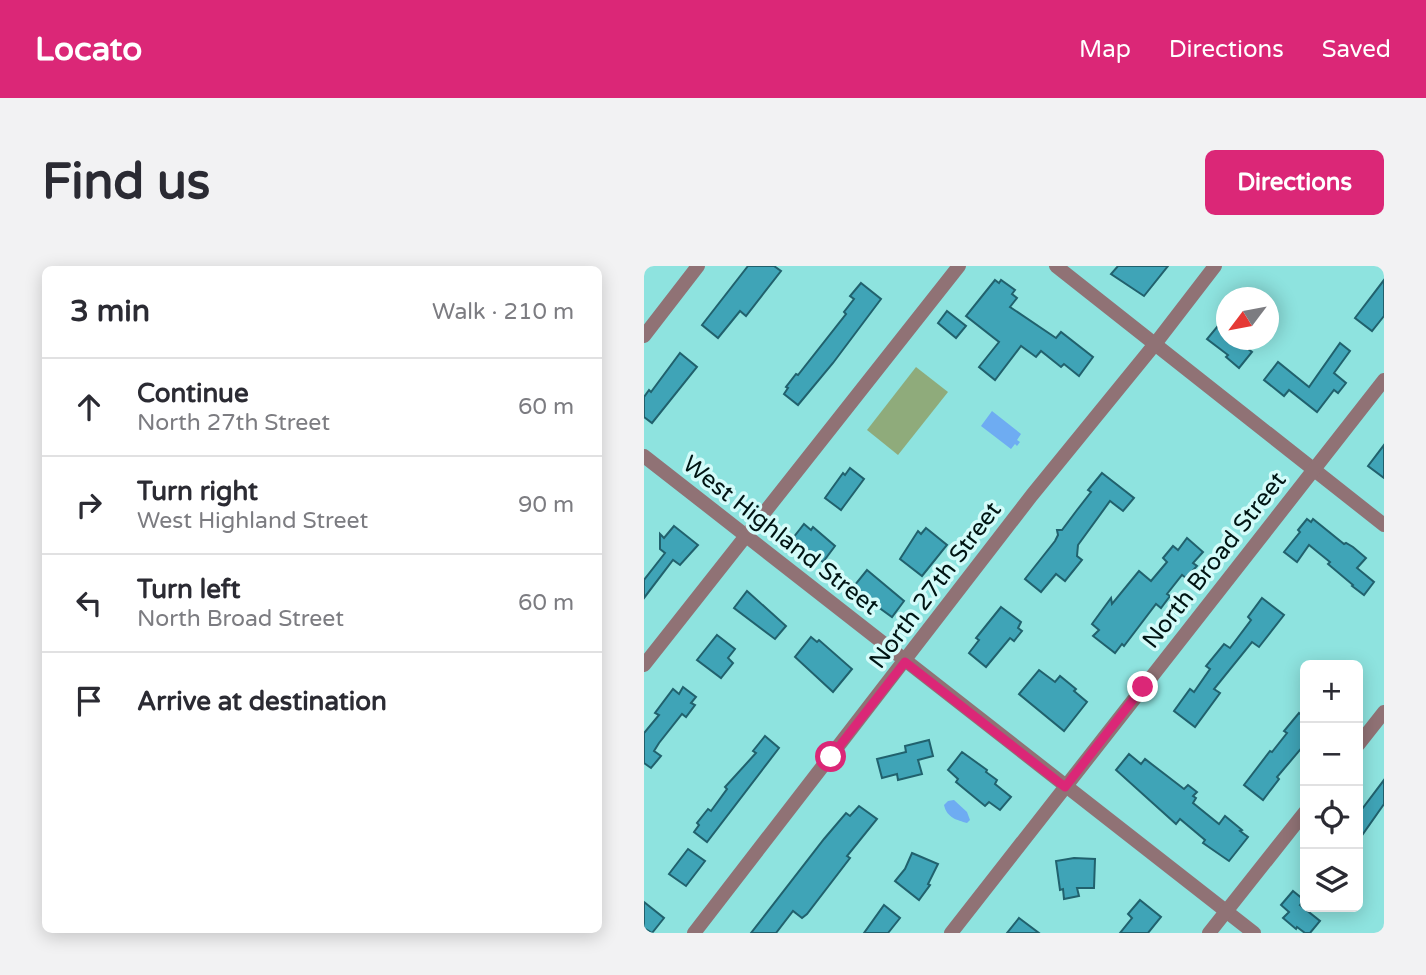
<!DOCTYPE html>
<html lang="en">
<head>
<meta charset="utf-8">
<style>
  body { margin:0; font-family:"Varela Round",sans-serif; background:#f2f2f3; color:#2b2b33 }
  .controls { position:absolute; right:21px; bottom:21px; display:grid; overflow:hidden; border-radius:10px; box-shadow:0 4px 18px #0003 }
  .controls button { width:63px; height:63px; display:grid; place-items:center; padding:0; border:0; border-bottom:2px solid #e1e1e2; background:#fff; color:#2b2b33; font:35px sans-serif }
  .compass { position:absolute; left:572px; top:21px; width:63px; height:63px; border-radius:50%; background:#fff; box-shadow:0 4px 18px #0003; rotate:238deg }
  .stop { position:absolute; width:21px; height:21px; margin:-16px; border:5px solid #db2777; border-radius:50%; background:#fff }
  .stop.end { background:#db2777; border-color:#fff; box-shadow:0 2px 7px #0008 }
  .list { margin:0; padding:0; list-style:none }
  h2 { display:flex; justify-content:space-between; align-items:center; height:91px; margin:0; padding:0 28px; font-size:30px }
  h2 small { font-size:23px; font-weight:400; color:#7c7c81 }
  .list li { display:grid; grid-template-columns:46px 1fr auto; gap:21px; align-items:center; box-sizing:border-box; height:98px; padding:0 28px; border-top:2px solid #e1e1e2 }
  .list b { display:block; font-size:26px; white-space:nowrap }
  .list p { margin:0; font-size:23px; white-space:nowrap; color:#7c7c81 }
  .list em { font-size:23px; font-style:normal; color:#7c7c81 }
  .icon { flex:none; width:38px; height:38px; fill:none; stroke:currentColor; stroke-width:2; stroke-linecap:round; stroke-linejoin:round }
  .map { position:relative; flex:none; width:740px; height:667px; overflow:hidden; border-radius:10px }
  header { display:flex; align-items:center; gap:42px; box-sizing:border-box; height:98px; padding:0 35px; background:#db2777; color:#fff }
  header strong { font-size:33px }
  nav { display:flex; gap:38px; margin-inline-start:auto; font-size:24px }
  .intro { display:flex; align-items:center; justify-content:space-between; box-sizing:border-box; height:168px; padding:0 42px }
  h1 { margin:0; font-size:49px }
  .button { padding:18px 32px; border-radius:10px; background:#db2777; color:#fff; font-size:24px; font-weight:700 }
  main { display:flex; gap:42px; padding:0 42px }
  aside { flex:1; background:#fff; border-radius:10px; box-shadow:0 4px 18px #0003 }
  .map>svg:first-child { display:block }
  .green { fill:#8fab7b }
  .water { fill:#6eacf2 }
  .building { fill:#3fa4b7; stroke:#21616d; stroke-width:2 }
  .lines { fill:none; stroke-linecap:round; stroke-linejoin:round }
  .minor { stroke:#907275; stroke-width:14 }
  .route { stroke:#db2777; stroke-width:9 }
  .labels { text-anchor:middle; stroke-width:7; stroke-linejoin:round; paint-order:stroke }
  .street-label { font-size:24px; fill:#001413; stroke:#d3fbf9 }
</style>
</head>
<body>
<header>
<strong>Locato</strong>
<nav><a>Map</a><a>Directions</a><a>Saved</a></nav>
</header>
<div class="intro"><h1>Find us</h1><a class="button">Directions</a></div>
<main>
<aside>
<h2>3 min<small>Walk · 210 m</small></h2>
<ul class="list">
<li><svg class="icon" aria-label="ahead" viewBox="0 0 24 24"><path d="M12 20V5M6 11l6-6 6 6"/></svg><div><b>Continue</b><p>North 27th Street</p></div><em>60 m</em></li>
<li><svg class="icon" aria-label="right" viewBox="0 0 24 24"><path d="M7 20v-9h11M14 6l5 5-5 5"/></svg><div><b>Turn right</b><p>West Highland Street</p></div><em>90 m</em></li>
<li><svg class="icon" aria-label="left" viewBox="0 0 24 24"><path d="M17 20v-9H6M10 6l-5 5 5 5"/></svg><div><b>Turn left</b><p>North Broad Street</p></div><em>60 m</em></li>
<li><svg class="icon" aria-label="arrive" viewBox="0 0 24 24"><path d="M6 21V4h12l-3 4 3 4H6"/></svg><div><b>Arrive at destination</b></div></li>
</ul>
</aside>
<div class="map">
<svg width="740" height="667" viewBox="0 0 740 667">
  <rect width="100%" height="100%" fill="#8ee3df"/>
  <path class="green" d="M272 101 304 126 254 189 223 164Z"/>
  <g class="water">
    <path d="M348 145 377 168 373 174 376 176 373 180 371 178 367 183 337 160Z"/>
    <path d="M310 534 323 546 326 554 323 557C313 554 303 552 300 539L304 535Z"/>
  </g>
  <g class="building">
    <path d="M104 0H130L137 5 102 50 96 45 74 72 58 59Z"/>
    <path d="M474 0H524L500 30 467 8Z"/>
    <path d="M351 14 355 17 357 14 371 24 368 28 373 32 366 41 412 72 417 66 449 91 435 110 420 98 417 101 397 85 392 91 377 80 351 114 335 101 355 76 322 50Z"/>
    <path d="M740 14V50L728 65 711 52Z"/>
    <path d="M217 17 237 33 189 97 154 139 140 128 144 122 142 121 152 108 154 109 202 48 200 46 210 33 206 30Z"/>
    <path d="M303 45 322 60 312 72 294 57Z"/>
    <path d="M583 49V74H592L608 86 595 102 582 91 584 89 563 73Z"/>
    <path d="M696 77 706 85 690 107 702 117 694 127 690 124 673 146 645 124 640 130 620 114 634 96 665 121Z"/>
    <path d="M36 87 53 101 8 157 0 151V131L5 124 7 126Z"/>
    <path d="M740 179V212L724 200Z"/>
    <path d="M206 202 220 213 197 244 181 232 199 207 201 209Z"/>
    <path d="M458 207 490 232 479 245 466 235 434 279 433 290 438 294 421 315 412 308 397 326 381 313 411 275 414 269 413 264H418L433 244 447 226 444 224Z"/>
    <path d="M663 253 667 256 669 253 700 278 702 277 709 281 722 292 713 302 730 316 720 329 708 320 709 319 684 298 686 296 665 279 653 296 640 286 656 266 654 264Z"/>
    <path d="M160 258 167 264 169 261 191 280 179 296 149 272Z"/>
    <path d="M30 260 54 279 36 299 29 294 0 332V314L21 287 16 283V268L20 272Z"/>
    <path d="M282 262 303 279 278 310 256 293 274 265 277 268Z"/>
    <path d="M543 272 559 286 549 297 553 300 542 312 538 309 523 328 526 330 517 342 512 338 480 380 478 378 471 387 449 370 455 364 448 358 467 332 468 338 495 305 507 315 523 296 519 292 529 280 534 284Z"/>
    <path d="M223 304 260 335 248 351 223 333 225 332 210 320Z"/>
    <path d="M103 325 142 360 131 373 90 342Z"/>
    <path d="M618 332 640 349 615 381 608 376 570 423 576 427 551 461 530 445 546 423 550 426 566 403 562 400 580 378 586 382 607 354 604 351Z"/>
    <path d="M357 341 377 356 374 362 378 365 370 375 366 372 342 401 325 387 335 374 332 372Z"/>
    <path d="M73 369 91 383 84 392 89 397 77 412 53 394Z"/>
    <path d="M167 371 173 376 175 374 208 403 189 426 151 391Z"/>
    <path d="M395 404 411 416 416 410 432 423 430 425 443 436 420 465 375 428Z"/>
    <path d="M39 421 52 431 47 437 51 439 42 451 38 448 15 477 10 485 17 490 7 502 0 497V467L15 449 11 447 29 423 35 428Z"/>
    <path d="M655 447 661 452V478L633 511 635 513 619 534 600 519 626 485 628 486 643 467 640 465Z"/>
    <path d="M121 470 135 482 63 576 50 566 55 559 53 557 64 543 67 545 83 523 81 521 112 487 109 485Z"/>
    <path d="M285 474 289 490 274 494 278 508 254 514 253 508 238 512 233 493 262 486 261 480Z"/>
    <path d="M318 486 343 504 342 506 353 514 351 518 367 531 356 544 345 536 341 540 312 516 314 513 304 504Z"/>
    <path d="M485 488 497 498 501 493 540 523 544 519 553 526 549 530 552 532 549 537 575 558 581 550 598 564 596 565 604 571 585 595 559 577 561 574 536 553 532 558 472 504Z"/>
    <path d="M740 514V538L714 575V539L718 543Z"/>
    <path d="M215 540 233 553 203 590 206 592 163 648 158 652 149 645 132 667H107L180 573 202 547 206 550Z"/>
    <path d="M44 583 61 595 42 620 25 608Z"/>
    <path d="M268 587 294 598 284 618 286 619 275 634 251 615 261 603Z"/>
    <path d="M430 592 451 593 450 622H433L435 630 420 633 419 623 416 624 412 595Z"/>
    <path d="M649 625 660 634 656 639 676 655 666 667H661L653 661 652 663 639 652 645 646 637 639Z"/>
    <path d="M496 634 517 651 504 667H476L488 652 484 648Z"/>
    <path d="M0 636 20 652 8 667 0 662Z"/>
    <path d="M240 639 256 652 244 667H220Z"/>
    <path d="M375 652 395 667H363Z"/>
  </g>
  <g class="lines">
    <g class="minor">
      <path d="M412 0 740 259"/>
      <path d="M0 70 54 0"/>
      <path d="M0 190 610 667"/>
      <path d="M0 399 315 0"/>
      <path d="M714 479 740 446"/>
      <path d="M50 667 388 229 511 78 571 0"/>
      <path d="M307 667 740 114"/>
      <path d="M565 667 661 546"/>
    </g>
  </g>
  <g class="lines">
    <path class="route" d="M187 491 261 396 421 521 499 421"/>
  </g>
  <g class="labels">
    <g class="street-label">
      <text transform="translate(137 269) rotate(38)" y="8">West Highland Street</text>
      <text transform="translate(570 294) rotate(-52)" y="8">North Broad Street</text>
      <text transform="translate(291 319) rotate(-53)" y="8">North 27th Street</text>
    </g>
  </g>
</svg>
<div class="controls">
<button>+</button>
<button>−</button>
<button><svg class="icon" aria-label="locate" viewBox="0 0 24 24"><circle cx="12" cy="12" r="6"/><path d="M12 2v4M12 18v4M2 12h4M18 12h4"/></svg></button>
<button><svg class="icon" aria-label="layers" viewBox="0 0 24 24"><path d="M12 4l9 5-9 5-9-5zM3 14l9 5 9-5"/></svg></button>
</div>
<svg class="compass" viewBox="-18 -18 36 36"><path d="M0-13l5 13h-10z" fill="#e53935"/><path d="M0 13l5-13h-10z" fill="#7c7c81"/></svg>
<div class="stop" style="left:187px;top:491px"></div>
<div class="stop end" style="left:499px;top:421px"></div>
</div>
</main>
</body>
</html>
